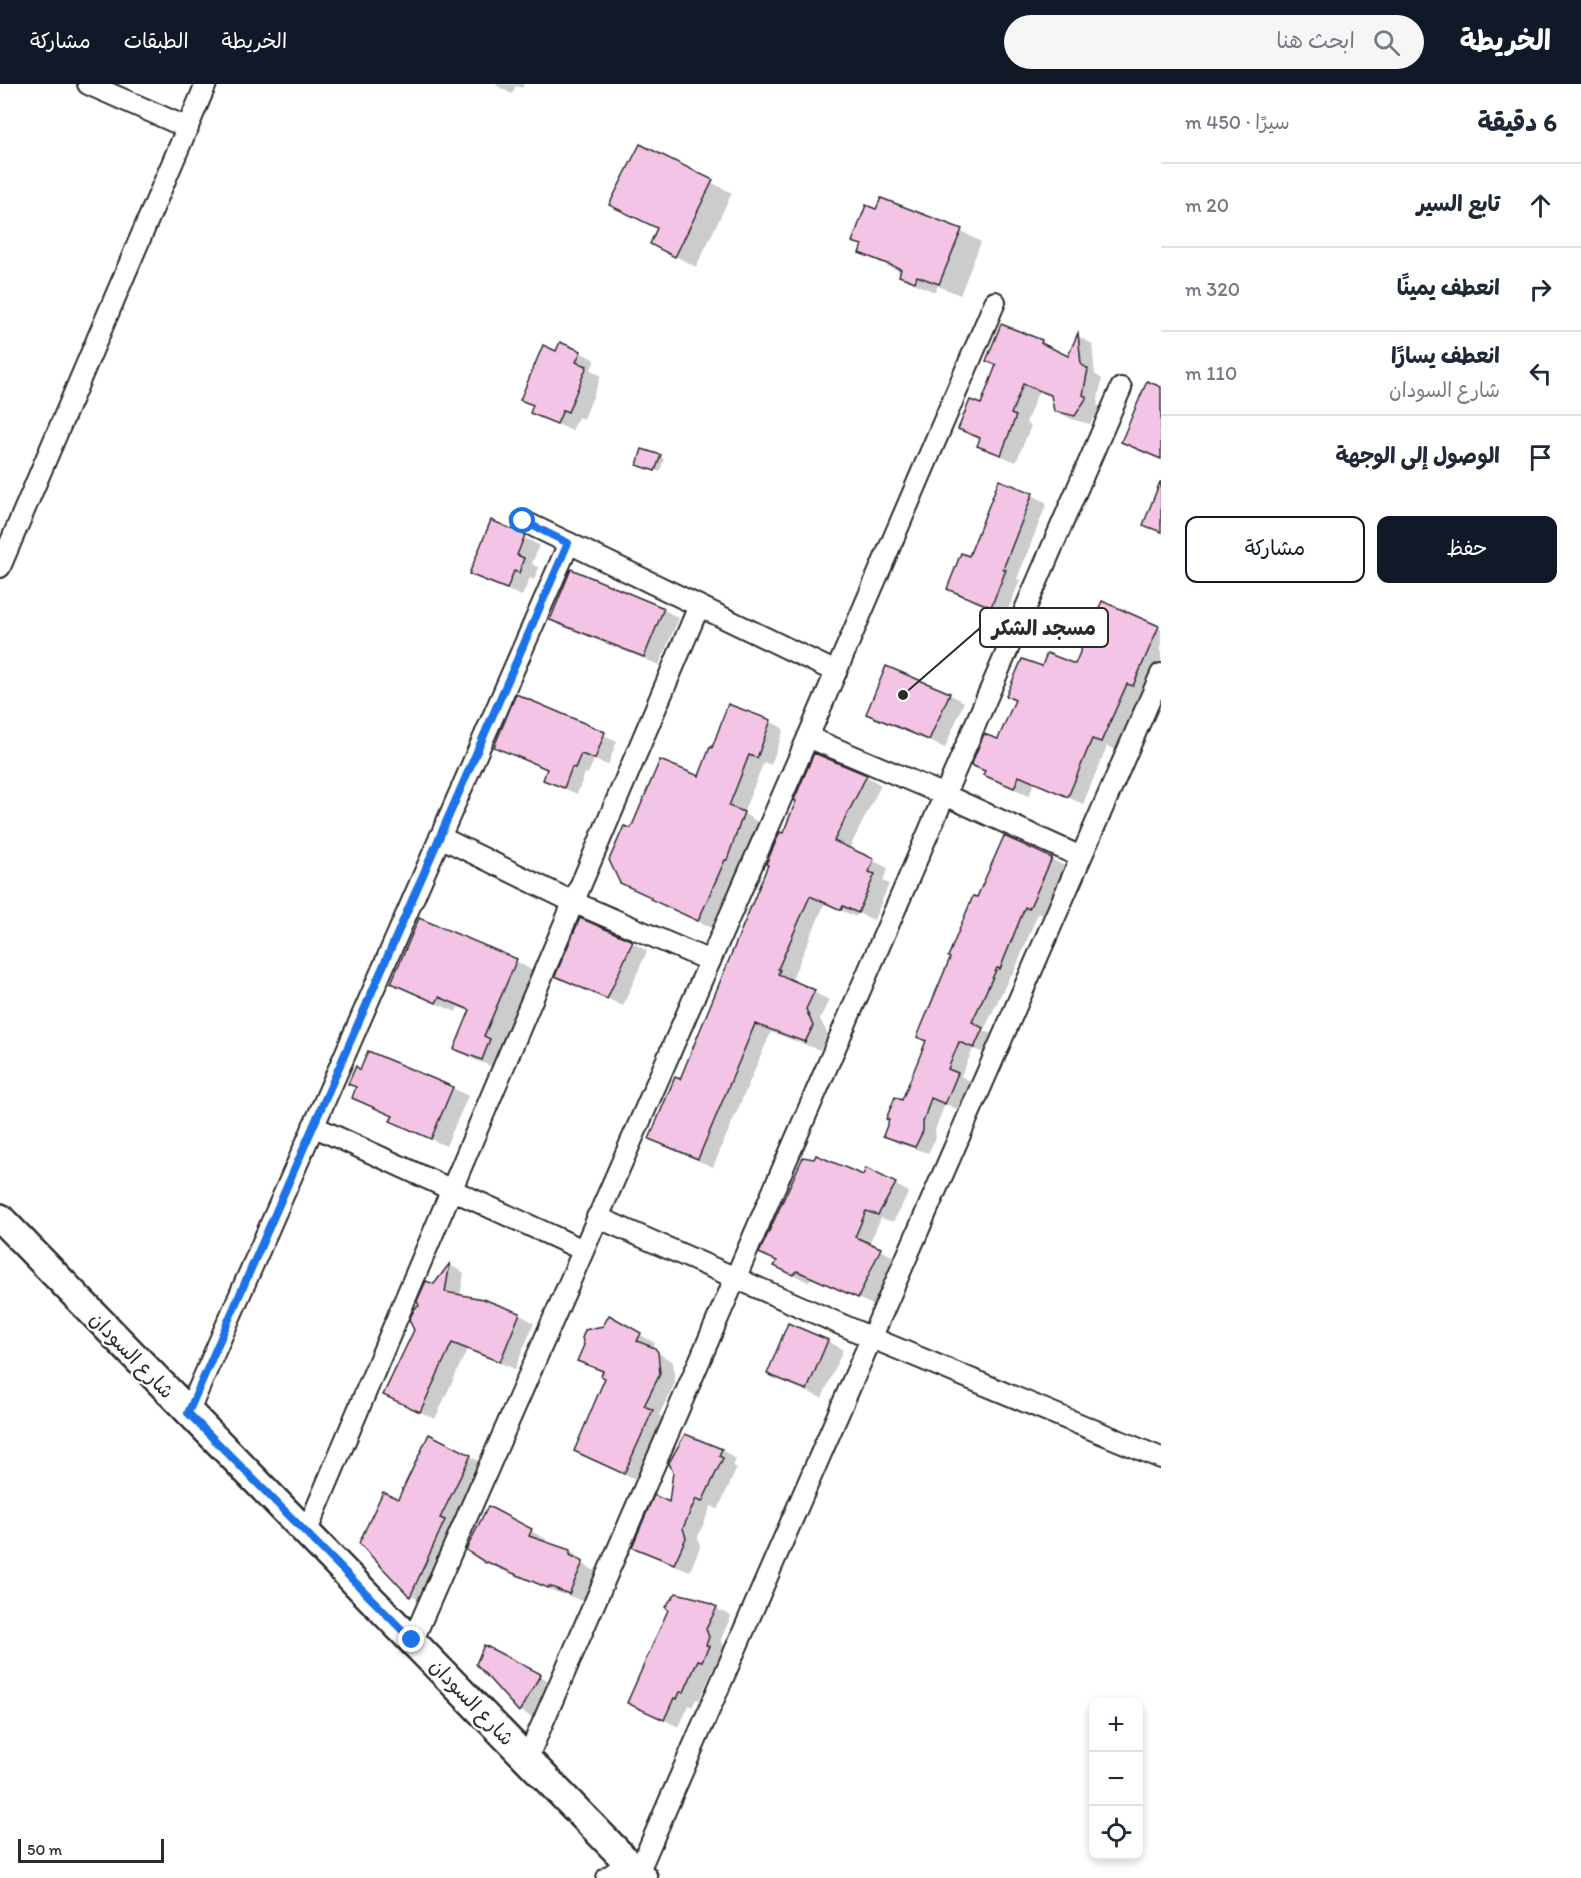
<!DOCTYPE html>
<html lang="ar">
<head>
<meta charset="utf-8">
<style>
  body { margin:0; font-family:Itim,"Playpen Sans Arabic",sans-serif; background:#f6f6f7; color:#1f2937; direction:rtl }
  .controls { position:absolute; right:18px; bottom:18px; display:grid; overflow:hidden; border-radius:12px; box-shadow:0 3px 9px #0003 }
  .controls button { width:54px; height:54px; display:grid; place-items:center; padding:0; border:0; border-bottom:2px solid #e0e1e3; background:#fff; color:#1f2937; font:30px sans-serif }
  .scale { position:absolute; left:18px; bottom:15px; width:146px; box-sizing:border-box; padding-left:6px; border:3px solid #2b2b2b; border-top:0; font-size:16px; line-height:21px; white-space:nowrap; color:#2b2b2b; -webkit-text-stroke:4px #fff; paint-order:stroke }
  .stop { position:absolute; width:18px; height:18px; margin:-14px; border:4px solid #1a73e8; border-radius:50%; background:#fff }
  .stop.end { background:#1a73e8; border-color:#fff; box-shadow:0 2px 6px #0008 }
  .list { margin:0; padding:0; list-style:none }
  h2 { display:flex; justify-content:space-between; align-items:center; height:78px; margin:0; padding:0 24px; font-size:26px }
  h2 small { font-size:20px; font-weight:400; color:#747a83 }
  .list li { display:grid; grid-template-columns:39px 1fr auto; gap:18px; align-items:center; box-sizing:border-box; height:84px; padding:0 24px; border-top:2px solid #e0e1e3 }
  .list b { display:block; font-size:22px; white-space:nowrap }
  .list p { margin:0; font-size:20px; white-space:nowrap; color:#747a83 }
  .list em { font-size:20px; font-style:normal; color:#747a83 }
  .actions { display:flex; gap:12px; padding:18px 24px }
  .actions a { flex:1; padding:14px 0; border:2px solid #111827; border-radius:12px; text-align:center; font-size:21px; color:#111827 }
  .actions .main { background:#111827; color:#fff }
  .icon { flex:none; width:33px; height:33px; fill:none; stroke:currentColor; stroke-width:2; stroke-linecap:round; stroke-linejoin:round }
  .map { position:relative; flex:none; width:1161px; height:1794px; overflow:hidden; direction:ltr }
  header { display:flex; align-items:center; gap:36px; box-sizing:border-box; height:84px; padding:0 30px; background:#111827; color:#fff }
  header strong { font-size:28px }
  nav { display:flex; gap:33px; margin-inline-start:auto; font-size:21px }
  .search { width:420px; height:54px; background:#f6f6f7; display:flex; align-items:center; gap:15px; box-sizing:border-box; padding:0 21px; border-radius:33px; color:#747a83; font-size:22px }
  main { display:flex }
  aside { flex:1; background:#fff }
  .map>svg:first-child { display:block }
  .shadow { fill:#0003 }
  .building { fill:#f4c4e7; stroke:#2b2b2b; stroke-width:1.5 }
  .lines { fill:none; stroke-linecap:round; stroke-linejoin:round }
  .street-casing { stroke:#2b2b2b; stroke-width:24 }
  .secondary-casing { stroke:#2b2b2b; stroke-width:32 }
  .street { stroke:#fff; stroke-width:20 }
  .secondary { stroke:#fff; stroke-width:27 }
  .route { stroke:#1a73e8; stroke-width:8 }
  .labels { text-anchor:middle; stroke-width:4.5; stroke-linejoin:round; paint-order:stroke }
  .street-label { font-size:20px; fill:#2b2b2b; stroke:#fff }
  .leader { fill:none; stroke:#2b2b2b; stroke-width:2 }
  .callout-dot { fill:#2b2b2b; stroke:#fff; stroke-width:2 }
  .callout { fill:#fff; stroke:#2b2b2b; stroke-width:2 }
  .callout-label { font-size:21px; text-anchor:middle; font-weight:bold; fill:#2b2b2b }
</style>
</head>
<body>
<header>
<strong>الخريطة</strong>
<div class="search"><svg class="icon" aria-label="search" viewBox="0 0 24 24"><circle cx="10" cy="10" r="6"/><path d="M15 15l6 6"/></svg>ابحث هنا</div>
<nav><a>الخريطة</a><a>الطبقات</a><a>مشاركة</a></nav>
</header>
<main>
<aside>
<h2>6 دقيقة<small>سيرًا · 450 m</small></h2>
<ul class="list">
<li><svg class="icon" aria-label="ahead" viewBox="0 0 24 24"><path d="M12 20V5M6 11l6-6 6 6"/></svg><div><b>تابع السير</b></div><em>20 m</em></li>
<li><svg class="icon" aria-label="right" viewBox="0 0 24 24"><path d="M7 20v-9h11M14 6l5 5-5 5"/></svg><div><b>انعطف يمينًا</b></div><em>320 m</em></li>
<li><svg class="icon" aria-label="left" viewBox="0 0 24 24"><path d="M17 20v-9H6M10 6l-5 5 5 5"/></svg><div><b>انعطف يسارًا</b><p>شارع السودان</p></div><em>110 m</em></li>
<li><svg class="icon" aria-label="arrive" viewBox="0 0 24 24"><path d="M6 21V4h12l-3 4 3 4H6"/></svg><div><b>الوصول إلى الوجهة</b></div></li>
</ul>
<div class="actions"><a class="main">حفظ</a><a>مشاركة</a></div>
</aside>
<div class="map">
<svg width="1161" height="1794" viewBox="0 0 1161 1794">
  <rect width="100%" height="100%" fill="#fff"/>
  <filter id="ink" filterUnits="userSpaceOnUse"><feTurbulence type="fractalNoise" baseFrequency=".0167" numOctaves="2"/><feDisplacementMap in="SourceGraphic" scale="12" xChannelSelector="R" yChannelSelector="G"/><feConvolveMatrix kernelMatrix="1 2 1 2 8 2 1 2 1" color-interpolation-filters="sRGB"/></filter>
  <g filter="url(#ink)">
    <g class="shadow">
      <path d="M494 0H493H524L522 4 516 2 512 10Z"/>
      <path d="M640 62 732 109 696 183 652 160 659 145 611 120Z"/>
      <path d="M881 116 961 147 981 158 960 211 938 202 935 208 920 202 900 191 902 188 881 179 861 168 863 162 854 157 877 127Z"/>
      <path d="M1078 252 1092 260 1095 290 1102 295 1097 321 1101 323 1090 340 1071 335 1056 326 1053 313 1038 308 1026 339 1031 342 1016 378 994 369 979 361 981 356 960 345 982 322 998 282 988 277 1041 257 1069 274Z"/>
      <path d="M580 268 595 276 591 286 601 292 584 335 578 333 572 347 532 328 534 322 522 315Z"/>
      <path d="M660 373 664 375 660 388 643 382Z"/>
      <path d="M1032 411 1047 419 1017 495 1020 496 1006 531 963 513 948 505 970 474Z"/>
      <path d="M492 438 539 461 532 480 539 484 534 496 530 494 522 512 486 498 471 489Z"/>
      <path d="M572 487 664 526 679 534 659 581 567 544 552 536Z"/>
      <path d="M1103 519 1161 545V580L1148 610 1143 607 1116 666 1107 662 1083 720 1034 699 1029 712 985 691 986 688 973 680 998 657 1042 584 1076 582Z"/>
      <path d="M949 610 964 618 945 664 883 638 868 630Z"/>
      <path d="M517 612 617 657 608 681 594 676 588 690 585 689 577 710 545 696 549 686 496 662Z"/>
      <path d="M770 637 784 645 771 681 764 678 743 729 758 738 741 783H740L712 844 667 823 622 798 632 746Z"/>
      <path d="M866 692 881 701 849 765 888 784 883 797 889 800 874 836 858 829 856 833 825 819 792 895 793 898 829 916 820 935 828 951 820 966 771 948 713 1083 666 1063 651 1055 681 997 784 751Z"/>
      <path d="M1005 754 1065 782 1043 831 1038 829 1013 891 1011 890 984 946 995 952 987 970 973 965 961 992 971 998 959 1026 945 1020 935 1046 936 1054 928 1069 897 1059 884 1051 902 1018 927 957 978 815Z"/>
      <path d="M632 858 647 867 623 922 557 891Z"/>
      <path d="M516 877 535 888 501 986 475 976 456 965 471 928 458 923 456 928 412 909 393 898Z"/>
      <path d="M369 969 453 1004 468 1012 446 1062 407 1045 392 1037 394 1033 353 1013Z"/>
      <path d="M867 1086 909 1108 893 1138 881 1134 869 1160 894 1173 873 1221 812 1194 808 1198 776 1182 863 1093Z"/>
      <path d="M450 1181 464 1189 460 1212 519 1230 534 1239 515 1285 467 1266 435 1335 385 1311 415 1246 420 1223Z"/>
      <path d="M609 1233 655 1259 652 1265 673 1278 675 1299 659 1331 667 1336 639 1398 576 1366 607 1293 604 1289 579 1276Z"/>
      <path d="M789 1241 828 1257 843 1266 822 1314 784 1298 769 1289Z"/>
      <path d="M685 1352 722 1366 736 1375 733 1382 737 1384 718 1425 711 1422 698 1453 700 1463 690 1487 649 1471 634 1462 670 1420Z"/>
      <path d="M470 1372 485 1381 425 1520 411 1511 398 1416Z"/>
      <path d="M488 1424 546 1455 545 1459 569 1467 584 1476 585 1481 597 1488 584 1518 565 1510 564 1511 501 1486 487 1478Z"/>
      <path d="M716 1524 731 1532 721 1555 724 1562 720 1570 723 1572 717 1585 714 1583 699 1616 696 1615 692 1623 689 1621 679 1643 629 1619Z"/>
      <path d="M484 1563 555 1600 534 1635 520 1626Z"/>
    </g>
    <g class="building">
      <path d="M640 60 713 96 675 173 650 160 657 144 609 121Z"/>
      <path d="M881 114 962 145 939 200 917 192 915 198 899 192 901 185 859 169 862 161 852 158 866 121 876 125Z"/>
      <path d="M1001 240 1042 256 1041 259 1068 272 1078 249 1081 280 1088 285 1083 311 1087 313 1075 332 1054 327 1051 311 1023 300 1011 330 1016 332 1001 371 977 362 980 354 958 345 970 316 981 320 996 281 986 277Z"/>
      <path d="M560 258 581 267 576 278 587 282 568 328 563 326 557 340 530 329 533 321 520 316 543 261 556 267Z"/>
      <path d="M1147 297 1161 303V375L1121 358Z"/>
      <path d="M642 365 661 371 655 387 637 381Z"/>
      <path d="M999 396 1033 409 1003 485 1006 486 991 523 947 505 961 469 969 472Z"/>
      <path d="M1160 398H1161V448L1143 441Z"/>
      <path d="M491 436 525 451 517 471 524 474 519 489 514 487 507 505 469 490Z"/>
      <path d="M571 485 664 524 644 573 550 536Z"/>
      <path d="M1102 517 1159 542 1133 602 1127 600 1101 658 1092 655 1068 713 1019 692 1014 704 983 691 985 687 971 681 984 650 998 655 1015 616 1006 612 1022 575 1042 582 1047 569 1075 580Z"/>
      <path d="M886 582 950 609 929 656 866 630Z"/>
      <path d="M516 610 605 648 595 675 581 670 575 684 572 683 564 704 543 696 547 685 494 663Z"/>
      <path d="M728 620 771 636 757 674 749 671 729 722 744 728 727 776H725L698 837 650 815 651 813 620 799 609 776 624 742 631 744 660 676 699 692 710 663 712 664Z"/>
      <path d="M814 669 867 691 834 757 874 775 869 788 875 790 858 829 843 822 841 826 810 812 778 885 780 886 778 890 815 906 806 925 813 942 805 958 755 940 698 1075 649 1055 675 993 680 995 768 781 766 780 780 748 783 749 796 717 794 716Z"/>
      <path d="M1004 752 1052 774 1029 825 1025 823 1000 885 997 884 972 938 983 944 974 964 959 958 948 985 958 989 945 1020 931 1014 923 1038V1047L915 1063 883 1052 889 1036 886 1035 895 1013 902 1016 926 957 917 953 950 874 948 873 973 812 977 813Z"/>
      <path d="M419 834 517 875 484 952 490 955 482 976 454 965 470 926 439 913 436 919 391 899Z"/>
      <path d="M580 834 633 857 607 915 555 892Z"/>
      <path d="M368 967 453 1003 431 1055 390 1037 393 1032 352 1014 356 1003 348 1000 356 982 360 986Z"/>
      <path d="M816 1071 863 1091 866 1084 896 1099 878 1131 866 1127 855 1153 881 1164 858 1214 797 1187 793 1191 774 1182 777 1177 759 1169 803 1073 814 1075Z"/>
      <path d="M450 1179 445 1208 483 1215 520 1229 500 1278 452 1259 420 1328 383 1311 414 1246 409 1236 415 1224 419 1222 417 1217 426 1197 434 1200Z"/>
      <path d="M609 1231 641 1249 637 1257 655 1264 658 1268 660 1290 644 1322 653 1326 624 1390 574 1367 605 1294 601 1292 603 1287 577 1277 584 1261 582 1254 585 1246 603 1242Z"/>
      <path d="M788 1239 828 1256 807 1306 767 1290Z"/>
      <path d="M429 1350 471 1371 440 1434 445 1436 410 1513 359 1459 383 1408 398 1415Z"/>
      <path d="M685 1350 722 1365 719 1372 723 1374 702 1418 696 1415 683 1444 686 1454 674 1480 632 1463 654 1411 669 1418 673 1388 669 1379Z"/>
      <path d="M488 1422 532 1445 529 1452 570 1466V1471L583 1478 569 1510 549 1502 548 1504 487 1478 486 1479 466 1466Z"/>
      <path d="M676 1509 701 1515 717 1523 706 1545 709 1553 706 1561 709 1562 702 1577 698 1576 684 1608H680L677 1615 674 1614 664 1636 627 1619 668 1526 665 1523Z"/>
      <path d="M484 1561 541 1590 519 1628 476 1580Z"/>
    </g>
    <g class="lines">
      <g class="street-casing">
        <g id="street">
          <path d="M88 0 188 44"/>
          <path d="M523 437 836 588"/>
          <path d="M0 483 206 0"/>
          <path d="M808 653 945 711 1081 773"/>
          <path d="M440 753 573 818 710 877"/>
          <path d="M313 1042 583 1166"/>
          <path d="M597 1133 872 1254 1161 1374"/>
          <path d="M188 1329 569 459"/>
          <path d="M306 1449 699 522"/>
          <path d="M413 1556 808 653 995 218"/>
          <path d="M527 1675 1121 304"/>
          <path d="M638 1789 1161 590"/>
          <path d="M607 1794 628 1779"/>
        </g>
      </g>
      <g class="secondary-casing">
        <path id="secondary" d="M0 1134 643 1794"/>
      </g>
      <use href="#street" class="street"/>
      <use href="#secondary" class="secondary"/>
    </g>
  </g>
  <g class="lines" filter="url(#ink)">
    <path class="route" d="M412 1556 188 1329 568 459 523 437"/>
  </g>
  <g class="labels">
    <g class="street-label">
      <text transform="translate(132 1271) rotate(46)" y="7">شارع السودان</text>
      <text transform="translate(472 1618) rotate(46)" y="7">شارع السودان</text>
    </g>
  </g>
  <path class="leader" d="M903 611L980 544"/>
  <circle class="callout-dot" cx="903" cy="611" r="6"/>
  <rect class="callout" x="980" y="524" width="128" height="39" rx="6"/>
  <g class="callout-label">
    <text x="1044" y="551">مسجد الشكر</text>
  </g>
</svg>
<div class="controls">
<button>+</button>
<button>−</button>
<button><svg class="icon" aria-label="locate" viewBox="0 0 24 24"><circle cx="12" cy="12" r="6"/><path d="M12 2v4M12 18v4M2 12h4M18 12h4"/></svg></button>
</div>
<div class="scale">50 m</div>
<div class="stop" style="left:523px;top:437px"></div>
<div class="stop end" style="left:412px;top:1556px"></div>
</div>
</main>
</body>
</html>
